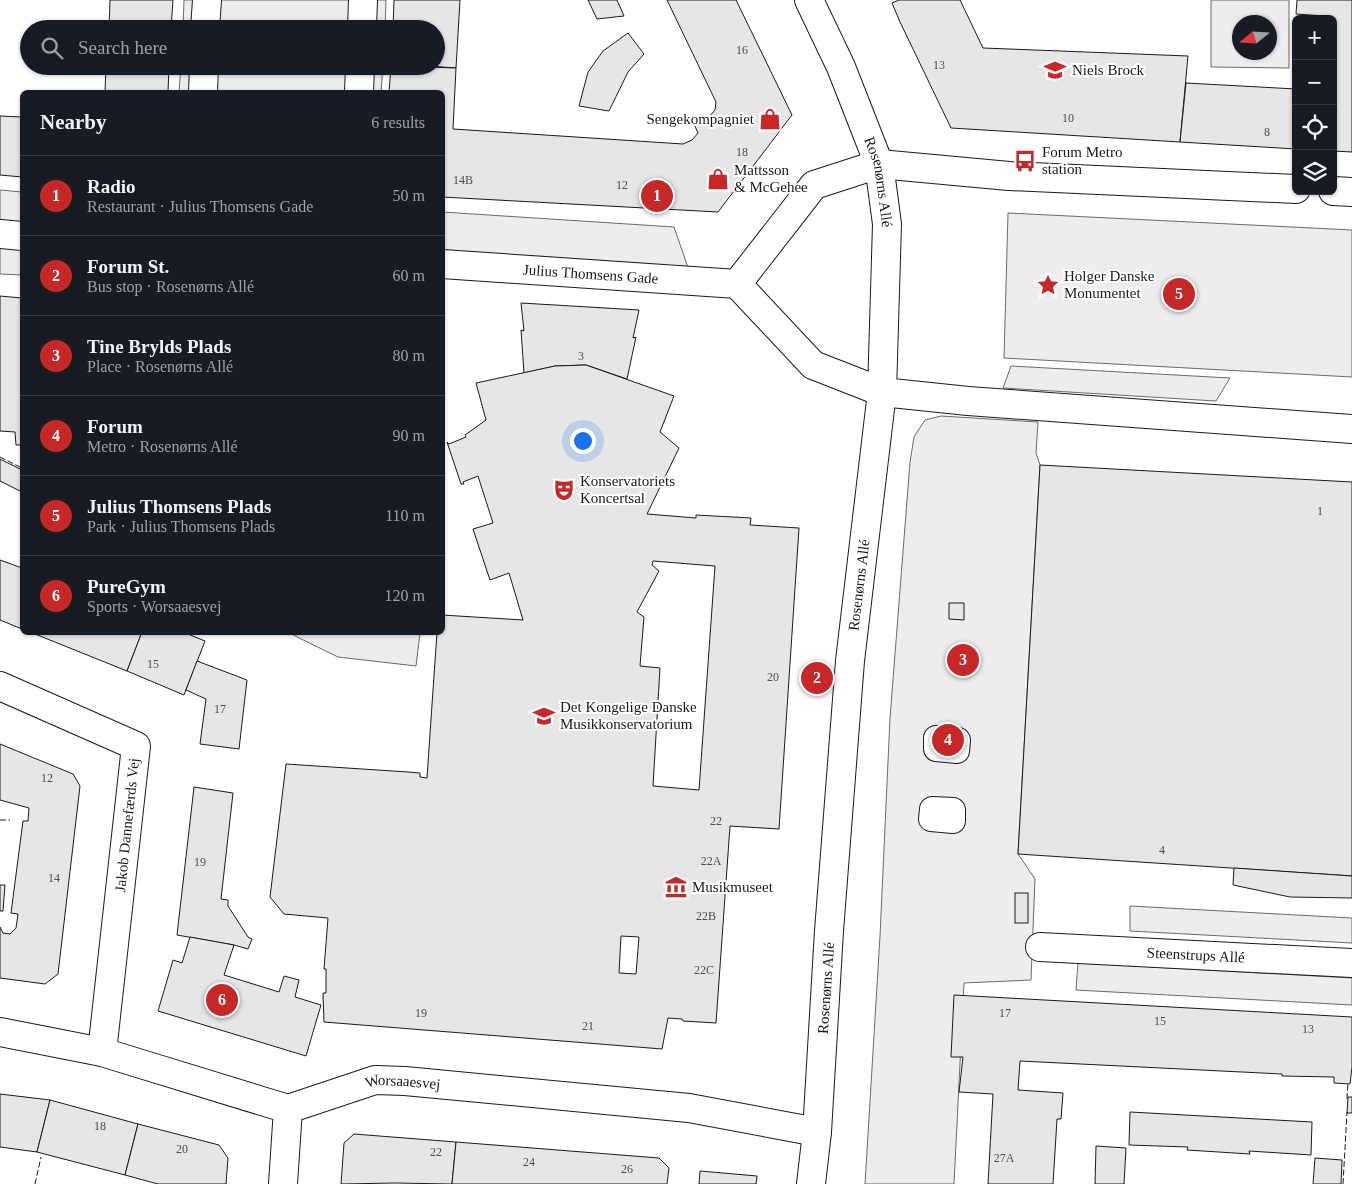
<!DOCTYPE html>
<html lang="en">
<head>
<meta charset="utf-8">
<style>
  body { margin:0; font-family:Georgia,serif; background:#20242c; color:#f1f3f6 }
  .controls { position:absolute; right:15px; top:15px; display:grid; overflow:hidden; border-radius:8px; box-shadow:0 1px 4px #0004 }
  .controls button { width:45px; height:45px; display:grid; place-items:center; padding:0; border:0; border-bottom:1px solid #363941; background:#171b24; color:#f1f3f6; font:25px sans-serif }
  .compass { position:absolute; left:1232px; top:15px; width:45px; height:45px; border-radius:50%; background:#171b24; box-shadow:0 1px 4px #0004; rotate:252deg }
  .you { position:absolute; left:582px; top:440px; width:18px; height:18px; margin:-12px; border:4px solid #fff; border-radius:50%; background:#1a73e8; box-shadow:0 0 0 8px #1a73e833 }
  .badge { display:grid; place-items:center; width:32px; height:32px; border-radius:50%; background:#c62828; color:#fff; font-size:16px; font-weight:700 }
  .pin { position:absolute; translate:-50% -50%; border:2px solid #fff; box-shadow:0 1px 5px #0006 }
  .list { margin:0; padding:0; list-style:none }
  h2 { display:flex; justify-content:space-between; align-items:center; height:65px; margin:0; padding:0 20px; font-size:21px }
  h2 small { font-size:16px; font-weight:400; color:#9ea1a6 }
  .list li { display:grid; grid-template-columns:32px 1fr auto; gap:15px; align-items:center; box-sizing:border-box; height:80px; padding:0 20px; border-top:1px solid #363941 }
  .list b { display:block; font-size:19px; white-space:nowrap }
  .list p { margin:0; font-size:16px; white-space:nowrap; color:#9ea1a6 }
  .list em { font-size:16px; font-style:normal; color:#9ea1a6 }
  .icon { flex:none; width:28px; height:28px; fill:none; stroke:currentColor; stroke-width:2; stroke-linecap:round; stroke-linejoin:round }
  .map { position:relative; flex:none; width:1352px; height:1184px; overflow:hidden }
  .search { position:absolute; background:#171b24; box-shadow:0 1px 4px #0004; left:20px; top:20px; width:425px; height:55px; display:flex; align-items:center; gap:12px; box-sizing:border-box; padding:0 18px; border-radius:28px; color:#9ea1a6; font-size:19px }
  .panel { position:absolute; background:#171b24; box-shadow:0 1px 4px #0004; left:20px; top:90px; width:425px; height:545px; border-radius:8px }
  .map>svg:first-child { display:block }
  .built { fill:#ededed; stroke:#6a6a6a; fill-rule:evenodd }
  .building { fill:#e6e6e6; stroke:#1a1a1a; fill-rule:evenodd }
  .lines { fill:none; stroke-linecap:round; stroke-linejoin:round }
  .pedestrian-casing { stroke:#1a1a1a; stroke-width:26 }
  .minor-casing { stroke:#1a1a1a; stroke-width:30 }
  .tertiary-casing { stroke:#1a1a1a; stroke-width:30 }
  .pedestrian { stroke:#fff; stroke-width:24 }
  .minor { stroke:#fff; stroke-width:28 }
  .tertiary { stroke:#fff; stroke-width:28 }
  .fence { stroke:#1a1a1a; stroke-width:1; stroke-dasharray:6 2.5; stroke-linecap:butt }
  .labels { text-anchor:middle; stroke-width:4; stroke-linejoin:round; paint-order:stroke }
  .number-label { font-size:12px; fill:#4d4d4d }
  .poi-label { font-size:15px; fill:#1a1a1a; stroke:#fff; text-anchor:start }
  .street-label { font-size:15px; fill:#1a1a1a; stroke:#fff }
</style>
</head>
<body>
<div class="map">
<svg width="1352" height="1184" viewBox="0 0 1352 1184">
  <rect width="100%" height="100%" fill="#fff"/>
  <g class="built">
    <path d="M184 0H386L385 29H183Z"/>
    <path d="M1211 0H1289V68L1211 67ZM1240 22H1270V52H1240Z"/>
    <path d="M181 66H383L381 92H179Z"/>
    <path d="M0 190 22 192V275L0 274Z"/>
    <path d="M442 212 674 227 694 285 443 260Z"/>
    <path d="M1008 213 1352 230V377L1004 358Z"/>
    <path d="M1011 366 1230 378 1216 401 1003 388Z"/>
    <path d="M941 416 1038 422 1036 453 1040 465 1018 854 1035 879 1031 980 964 983 954 1184H865L880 936 890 718 910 462 914 437 925 420Z"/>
    <path d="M289 633H420L416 666 338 657Z"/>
    <path d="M1130 906 1352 918V943L1130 931Z"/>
    <path d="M1078 963 1352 978V1005L1076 990Z"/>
  </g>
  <g class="building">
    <path d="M110 0H173L171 29H109Z"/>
    <path d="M394 0H460L456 68 430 66H436V29H393Z"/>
    <path d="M588 0H617L624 16 597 19Z"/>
    <path d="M667 0H736L792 115 718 212 442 197V92H389L391 66 456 68 453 129 683 144 692 140 698 133 694 124 697 120 705 117 708 118 715 110 716 102Z"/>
    <path d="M899 0H960L983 48 1188 56 1180 142 951 128 900 22 892 3Z"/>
    <path d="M1297 0H1352V152L1333 151V19H1325V16L1296 14Z"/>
    <path d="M628 33 644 54 628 72 609 111 579 106 588 72 603 51Z"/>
    <path d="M106 66H169L168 92H105Z"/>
    <path d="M1186 83 1296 89V149L1180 142Z"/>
    <path d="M0 116 22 117V177L0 175Z"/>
    <path d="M0 296 22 298V445H16L15 432 0 431Z"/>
    <path d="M521 303 639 310 633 338 636 337 627 379 586 365 555 366 524 373 521 330 524 331Z"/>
    <path d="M586 365 674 396 660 432 679 448 647 514 696 518V515L751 518 750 525 799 528 779 829 730 826 716 1023 683 1021 682 1019 668 1018 662 1049 324 1022 323 993H326V969H324L328 918 284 914 270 897 286 764 408 772 420 773V777L427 778 437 632H442V615L523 620 509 573 490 580 473 529 493 523 478 476 463 482 464 484H461L447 442 449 444 466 437 465 435 486 420 476 383 555 366ZM653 561 715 566 699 790 653 786 660 668 640 666 644 617 637 612 659 571 652 565ZM621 936 639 937 636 974 619 973Z"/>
    <path d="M0 459 22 470V492L0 481Z"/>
    <path d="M1040 465 1352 482V876L1018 854Z"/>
    <path d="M0 560 22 568V629L0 620Z"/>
    <path d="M949 603H964V620L949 619Z"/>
    <path d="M30 632H142L127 671Z"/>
    <path d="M142 632H183L205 641 184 695 127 671Z"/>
    <path d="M197 661 247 680 239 749 200 744 206 699 186 690Z"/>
    <path d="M0 744 73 774 80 786 58 974 45 984 0 978V927L3 933 10 934 16 928 18 914 11 913 23 821H28L29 808 0 800Z"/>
    <path d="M194 787 233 793 221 899 228 900V906L248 937 252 939 248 949 234 945 177 935Z"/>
    <path d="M1234 868 1352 876V898L1290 897 1233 885Z"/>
    <path d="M0 885H5L3 911H0Z"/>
    <rect x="1015" y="893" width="13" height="30"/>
    <path d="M190 937 234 945 224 975 279 992 284 976 299 980 295 997 321 1005 306 1056 158 1011 173 960 182 963Z"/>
    <path d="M954 995 1352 1017V1067L1350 1084 1334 1083V1077L1282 1076V1074L1020 1061 1018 1090 1063 1093 1061 1119H1057L1053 1184H988L993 1094 959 1092 963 1057H951Z"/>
    <path d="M0 1094 50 1100 37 1152 0 1147Z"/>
    <path d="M1348 1097H1352V1113H1347Z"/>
    <path d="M50 1100 138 1124 125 1175 37 1152Z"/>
    <path d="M1130 1112 1312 1122 1311 1155 1249 1151 1250 1154 1187 1150 1188 1147 1129 1145Z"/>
    <path d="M138 1124 219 1145 228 1158 226 1184H158L125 1175Z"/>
    <path d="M354 1134 456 1142 452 1184 395 1183 341 1184 344 1143Z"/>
    <path d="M456 1142 659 1158 669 1168 667 1184H452Z"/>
    <path d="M1096 1146 1126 1148 1124 1184H1095Z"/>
    <path d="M1315 1158 1342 1160 1341 1184H1313Z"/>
    <path d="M700 1171 757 1176 756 1184H699Z"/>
  </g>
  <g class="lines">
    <g class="pedestrian-casing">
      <g id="pedestrian">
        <path d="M936 738 958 740 957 751 936 749Z"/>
        <path d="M932 809 953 810V821L931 819Z"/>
      </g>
    </g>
    <g class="minor-casing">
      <g id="minor">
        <path d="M205 29 207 0"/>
        <path d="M362 29 363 0"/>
        <path d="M203 92 204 66"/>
        <path d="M359 92 360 66"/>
        <path d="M1333 191 1352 192"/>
        <path d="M0 234 22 236"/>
        <path id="s1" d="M442 264 737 284 813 365 882 392 968 401 1352 429"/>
        <path d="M737 284 814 185 879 164 1009 176 1296 189"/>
        <path d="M0 686 136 746 102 1052"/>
        <path id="s2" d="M1040 947 1352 963"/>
        <path id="s3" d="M0 1032 102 1052 288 1109 375 1080 405 1081 689 1108 817 1132"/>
        <path d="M283 1184 288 1109"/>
      </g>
    </g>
    <g class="tertiary-casing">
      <g id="tertiary">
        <path id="s4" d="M809 0 841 67 879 164 887 224 882 392 850 661 829 931 817 1132 811 1184"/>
      </g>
    </g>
    <use href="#pedestrian" class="pedestrian"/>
    <use href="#minor" class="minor"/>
    <use href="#tertiary" class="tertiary"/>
    <g class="fence">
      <path d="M0 457 22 468"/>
      <path d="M0 820H10"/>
      <path d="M1347 1099 1348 1082"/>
      <path d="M35 1184 41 1157"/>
      <path d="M1343 1184 1347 1112"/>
    </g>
  </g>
  <defs>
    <g id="university-bare" transform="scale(1.725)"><path d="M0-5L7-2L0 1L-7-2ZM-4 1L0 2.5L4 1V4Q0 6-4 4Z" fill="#c62828" stroke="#fff" stroke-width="2.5" paint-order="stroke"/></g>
    <g id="shop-bare" transform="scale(1.725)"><path d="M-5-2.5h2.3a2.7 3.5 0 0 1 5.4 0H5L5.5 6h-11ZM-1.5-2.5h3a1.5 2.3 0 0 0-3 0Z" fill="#c62828" stroke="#fff" stroke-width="2.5" paint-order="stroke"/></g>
    <g id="bus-bare" transform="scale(1.725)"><path d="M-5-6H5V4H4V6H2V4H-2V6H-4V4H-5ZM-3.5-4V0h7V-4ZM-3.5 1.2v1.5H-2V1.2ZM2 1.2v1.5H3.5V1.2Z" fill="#c62828" stroke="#fff" stroke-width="2.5" paint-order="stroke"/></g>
    <g id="sight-bare" transform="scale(1.725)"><path d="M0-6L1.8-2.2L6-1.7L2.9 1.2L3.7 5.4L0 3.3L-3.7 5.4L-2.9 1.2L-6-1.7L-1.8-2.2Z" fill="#c62828" stroke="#fff" stroke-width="2.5" paint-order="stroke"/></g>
    <g id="theatre-bare" transform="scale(1.725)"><path d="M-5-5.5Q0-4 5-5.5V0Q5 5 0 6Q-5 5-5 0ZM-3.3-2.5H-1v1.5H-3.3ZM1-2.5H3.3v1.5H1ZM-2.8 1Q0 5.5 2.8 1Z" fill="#c62828" stroke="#fff" stroke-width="2.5" paint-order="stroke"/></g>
    <g id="museum-bare" transform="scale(1.725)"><path d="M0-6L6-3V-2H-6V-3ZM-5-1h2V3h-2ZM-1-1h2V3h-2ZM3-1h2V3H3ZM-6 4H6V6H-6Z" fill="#c62828" stroke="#fff" stroke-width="2.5" paint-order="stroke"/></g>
  </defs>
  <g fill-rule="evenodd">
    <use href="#university-bare" x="1055" y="70"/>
    <use href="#shop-bare" x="770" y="119"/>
    <use href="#bus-bare" x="1025" y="161"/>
    <use href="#shop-bare" x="718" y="179"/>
    <use href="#sight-bare" x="1048" y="285"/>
    <use href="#theatre-bare" x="564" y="490"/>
    <use href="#university-bare" x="544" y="716"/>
    <use href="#museum-bare" x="676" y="887"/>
  </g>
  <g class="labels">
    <g class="number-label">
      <text x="742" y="54">16</text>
      <text x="939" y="69">13</text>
      <text x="1068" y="122">10</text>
      <text x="1267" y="136">8</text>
      <text x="742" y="156">18</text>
      <text x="463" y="184">14B</text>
      <text x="622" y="189">12</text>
      <text x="581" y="360">3</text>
      <text x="1320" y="515">1</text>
      <text x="153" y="668">15</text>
      <text x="773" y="681">20</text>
      <text x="220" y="713">17</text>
      <text x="47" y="782">12</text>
      <text x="716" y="825">22</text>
      <text x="1162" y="854">4</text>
      <text x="711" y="865">22A</text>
      <text x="200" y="866">19</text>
      <text x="54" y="882">14</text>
      <text x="706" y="920">22B</text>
      <text x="704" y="974">22C</text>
      <text x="421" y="1017">19</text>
      <text x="1005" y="1017">17</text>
      <text x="1160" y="1025">15</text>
      <text x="588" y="1030">21</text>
      <text x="1308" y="1033">13</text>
      <text x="100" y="1130">18</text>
      <text x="182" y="1153">20</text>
      <text x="436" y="1156">22</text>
      <text x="1004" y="1162">27A</text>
      <text x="529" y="1166">24</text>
      <text x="627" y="1173">26</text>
    </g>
    <g class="poi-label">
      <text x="1072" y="75">Niels Brock</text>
      <text x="754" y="124" text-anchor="end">Sengekompagniet</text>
      <text x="1042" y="157">Forum Metro<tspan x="1042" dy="17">station</tspan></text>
      <text x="734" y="175">Mattsson<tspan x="734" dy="17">&amp; McGehee</tspan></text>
      <text x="1064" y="281">Holger Danske<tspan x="1064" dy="17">Monumentet</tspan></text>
      <text x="580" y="486">Konservatoriets<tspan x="580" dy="17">Koncertsal</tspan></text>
      <text x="560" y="712">Det Kongelige Danske<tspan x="560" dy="17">Musikkonservatorium</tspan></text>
      <text x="692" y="892">Musikmuseet</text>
    </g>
    <g class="street-label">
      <text dy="5" stroke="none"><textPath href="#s4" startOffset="196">Rosenørns Allé</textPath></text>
      <text dy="5" stroke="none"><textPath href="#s1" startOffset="149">Julius Thomsens Gade</textPath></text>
      <text transform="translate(859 585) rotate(-83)" y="5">Rosenørns Allé</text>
      <text transform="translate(127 825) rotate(-84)" y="5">Jakob Dannefærds Vej</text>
      <text dy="5" stroke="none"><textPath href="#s2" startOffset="156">Steenstrups Allé</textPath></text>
      <text transform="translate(826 988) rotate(-86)" y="5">Rosenørns Allé</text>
      <text dy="5" stroke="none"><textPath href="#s3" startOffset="418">Worsaaesvej</textPath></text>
    </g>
  </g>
</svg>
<div class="controls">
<button>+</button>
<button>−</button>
<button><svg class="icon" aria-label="locate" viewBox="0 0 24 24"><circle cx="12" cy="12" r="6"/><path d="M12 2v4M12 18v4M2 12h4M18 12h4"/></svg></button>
<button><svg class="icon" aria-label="layers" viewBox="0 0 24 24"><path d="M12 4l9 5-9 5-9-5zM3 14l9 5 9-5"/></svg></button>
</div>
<svg class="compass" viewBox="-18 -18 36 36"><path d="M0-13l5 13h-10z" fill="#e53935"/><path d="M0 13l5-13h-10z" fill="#9ea1a6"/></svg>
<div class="you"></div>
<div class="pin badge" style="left:657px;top:196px">1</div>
<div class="pin badge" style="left:817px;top:678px">2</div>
<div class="pin badge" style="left:963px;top:660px">3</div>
<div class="pin badge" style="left:948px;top:740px">4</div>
<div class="pin badge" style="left:1179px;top:294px">5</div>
<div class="pin badge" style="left:222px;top:1000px">6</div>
<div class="search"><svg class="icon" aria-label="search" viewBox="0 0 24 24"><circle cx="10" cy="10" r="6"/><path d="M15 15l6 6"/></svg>Search here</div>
<section class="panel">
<h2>Nearby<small>6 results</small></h2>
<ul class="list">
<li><span class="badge">1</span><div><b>Radio</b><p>Restaurant · Julius Thomsens Gade</p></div><em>50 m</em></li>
<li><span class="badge">2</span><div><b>Forum St.</b><p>Bus stop · Rosenørns Allé</p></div><em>60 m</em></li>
<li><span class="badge">3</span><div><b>Tine Brylds Plads</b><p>Place · Rosenørns Allé</p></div><em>80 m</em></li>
<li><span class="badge">4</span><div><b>Forum</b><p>Metro · Rosenørns Allé</p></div><em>90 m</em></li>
<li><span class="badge">5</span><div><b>Julius Thomsens Plads</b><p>Park · Julius Thomsens Plads</p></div><em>110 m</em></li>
<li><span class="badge">6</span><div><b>PureGym</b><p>Sports · Worsaaesvej</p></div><em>120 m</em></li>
</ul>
</section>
</div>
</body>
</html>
